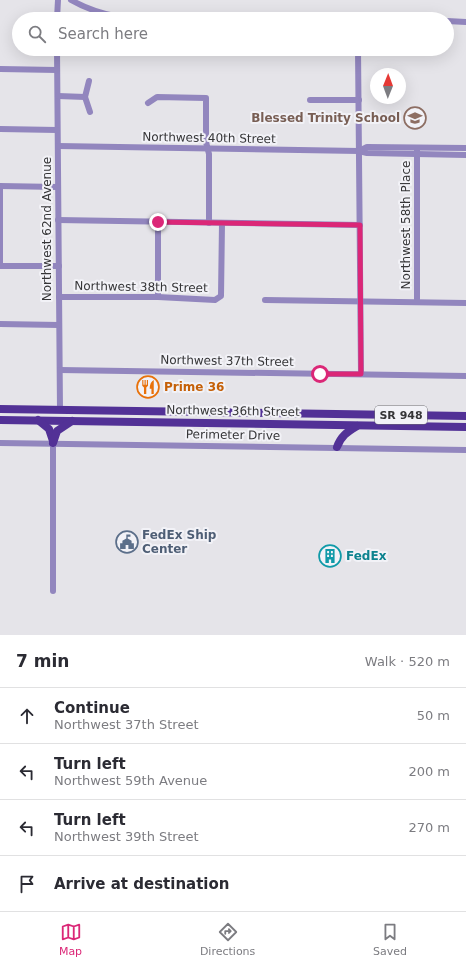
<!DOCTYPE html>
<html lang="en">
<head>
<meta charset="utf-8">
<style>
  body { margin:0; font-family:"DejaVu Sans",sans-serif; background:#f7f7f7; color:#2b2b33 }
  .compass { position:absolute; left:370px; top:68px; width:36px; height:36px; border-radius:50%; background:#fff; box-shadow:0 4px 16px #0002; rotate:1deg }
  .stop { position:absolute; width:12px; height:12px; margin:-9px; border:3px solid #db2777; border-radius:50%; background:#fff }
  .stop.end { background:#db2777; border-color:#fff; box-shadow:0 1px 4px #0008 }
  .list { margin:0; padding:0; list-style:none }
  h2 { display:flex; justify-content:space-between; align-items:center; height:52px; margin:0; padding:0 16px; font-size:17px }
  h2 small { font-size:13px; font-weight:400; color:#7c7c81 }
  .list li { display:grid; grid-template-columns:26px 1fr auto; gap:12px; align-items:center; box-sizing:border-box; height:56px; padding:0 16px; border-top:1px solid #e1e1e2 }
  .list b { display:block; font-size:15px; white-space:nowrap }
  .list p { margin:0; font-size:13px; white-space:nowrap; color:#7c7c81 }
  .list em { font-size:13px; font-style:normal; color:#7c7c81 }
  .icon { flex:none; width:22px; height:22px; fill:none; stroke:currentColor; stroke-width:2; stroke-linecap:round; stroke-linejoin:round }
  .map { position:relative; flex:none; width:466px; height:635px; overflow:hidden }
  .search { position:absolute; background:#fff; box-shadow:0 4px 16px #0002; left:12px; right:12px; top:12px; height:44px; display:flex; align-items:center; gap:10px; box-sizing:border-box; padding:0 14px; border-radius:22px; color:#7c7c81; font-size:15px }
  .sheet { height:276px; background:#fff }
  nav { display:flex; justify-content:space-around; align-items:center; box-sizing:border-box; height:56px; border-top:1px solid #e1e1e2; background:#fff; font-size:11px; color:#7c7c81 }
  nav a { display:grid; justify-items:center; gap:2px }
  nav .on { color:#db2777 }
  .map>svg:first-child { display:block }
  .lines { fill:none; stroke-linecap:round; stroke-linejoin:round }
  .minor { stroke:#9286be; stroke-width:6 }
  .major { stroke:#523196; stroke-width:8 }
  .route { stroke:#db2777; stroke-width:5 }
  .labels { text-anchor:middle; stroke-width:4; stroke-linejoin:round; paint-order:stroke }
  .shield { fill:#f2f2f7; stroke:#6e6e71; stroke-width:1 }
  .shield-label { font-size:11px; font-weight:bold; fill:#353537 }
  .education-label { font-size:12px; font-weight:bold; fill:#785e54; stroke:#f2f2f7; text-anchor:end }
  .street-label { font-size:12px; fill:#353537; stroke:#f2f2f7 }
  .food-label { font-size:12px; font-weight:bold; fill:#c56008; stroke:#f2f2f7; text-anchor:start }
  .service-label { font-size:12px; font-weight:bold; fill:#4e5e75; stroke:#f2f2f7; text-anchor:start }
  .culture-label { font-size:12px; font-weight:bold; fill:#0d838f; stroke:#f2f2f7; text-anchor:start }
</style>
</head>
<body>
<div class="map">
<svg width="466" height="635" viewBox="0 0 466 635">
  <rect width="100%" height="100%" fill="#e5e4e9"/>
  <g class="lines">
    <g class="minor">
      <path d="M71 0C85 8 99 13 115 16L300 19"/>
      <path d="M57 19 58 0"/>
      <path d="M447 21 466 22"/>
      <path d="M57 49 60 410"/>
      <path d="M358 49 361 374"/>
      <path d="M0 69 57 70"/>
      <path d="M89 81 85 97 90 112"/>
      <path d="M58 96 85 97"/>
      <path d="M310 100H359"/>
      <path d="M148 103 157 97 206 98V142L209 154V223"/>
      <path d="M0 129 57 130"/>
      <path d="M58 146 359 151 367 153 466 155"/>
      <path d="M417 148V302"/>
      <path d="M359 151 367 147 466 148"/>
      <path d="M0 186 58 187"/>
      <path d="M58 220 360 225"/>
      <path d="M0 266V186"/>
      <path d="M0 266H59"/>
      <path d="M59 297H158L215 300 221 296 222 223"/>
      <path d="M158 297V222"/>
      <path d="M265 300 466 303"/>
      <path d="M0 324 59 325"/>
      <path d="M60 370 466 376"/>
      <path d="M0 443 466 450"/>
      <path d="M53 591V443"/>
    </g>
    <g class="major">
      <path d="M0 409 466 416"/>
      <path d="M0 420 466 427"/>
      <path d="M38 420 49 429 53 441"/>
      <path d="M53 443 57 431 72 421"/>
      <path d="M337 447C341 436 347 432 357 426"/>
    </g>
  </g>
  <g class="lines">
    <path class="route" d="M158 222 360 225 361 374H320"/>
  </g>
  <defs>
    <g id="school-ring" transform="scale(1.15)"><circle r="9.5" fill="#f2f2f7" stroke="#8d6e63" stroke-width="1.5"/><path d="M0-5L7-2L0 1L-7-2ZM-4 1L0 2.5L4 1V4Q0 6-4 4Z" fill="#8d6e63"/></g>
    <g id="restaurant-ring" transform="scale(1.15)"><circle r="9.5" fill="#f2f2f7" stroke="#e8710a" stroke-width="1.5"/><path d="M-5-6h1v4h1v-4h1v4h1v-4h1v5L-1.5 .5V6h-2V.5L-5-1ZM5-6V6H3V1.5H1.5Q1.5-4 5-6Z" fill="#e8710a"/></g>
    <g id="civic-ring" transform="scale(1.15)"><circle r="9.5" fill="#f2f2f7" stroke="#5c6f8a" stroke-width="1.5"/><path d="M-.6-6.5H3V-4.5H.6V-3L4-1V1h2V6H-6V1h2V-1L-.6-3ZM-1.2 2.5V6h2.4V2.5Z" fill="#5c6f8a"/></g>
    <g id="building-ring" transform="scale(1.15)"><circle r="9.5" fill="#f2f2f7" stroke="#0f9aa8" stroke-width="1.5"/><path d="M-4-6H4V6H1V3H-1V6H-4ZM-2.5-4.3h1.7v1.8h-1.7ZM.8-4.3h1.7v1.8H.8ZM-2.5-1h1.7V.8h-1.7ZM.8-1h1.7V.8H.8Z" fill="#0f9aa8"/></g>
  </defs>
  <g fill-rule="evenodd">
    <use href="#school-ring" x="415" y="118"/>
    <use href="#restaurant-ring" x="148" y="387"/>
    <use href="#civic-ring" x="127" y="542"/>
    <use href="#building-ring" x="330" y="556"/>
  </g>
  <g class="labels">
    <rect class="shield" x="375" y="406" width="52" height="18" rx="3"/>
    <g class="shield-label">
      <text x="401" y="419">SR 948</text>
    </g>
    <g class="education-label">
      <text x="400" y="122">Blessed Trinity School</text>
    </g>
    <g class="street-label">
      <text transform="translate(209 138) rotate(1)" y="4">Northwest 40th Street</text>
      <text transform="translate(406 225) rotate(-90)" y="4">Northwest 58th Place</text>
      <text transform="translate(47 229) rotate(-90)" y="4">Northwest 62nd Avenue</text>
      <text transform="translate(141 287) rotate(1)" y="4">Northwest 38th Street</text>
      <text transform="translate(227 361) rotate(1)" y="4">Northwest 37th Street</text>
      <text transform="translate(233 411) rotate(1)" y="4">Northwest 36th Street</text>
      <text transform="translate(233 435) rotate(1)" y="4">Perimeter Drive</text>
    </g>
    <g class="food-label">
      <text x="164" y="391">Prime 36</text>
    </g>
    <g class="service-label">
      <text x="142" y="539">FedEx Ship<tspan x="142" dy="14">Center</tspan></text>
    </g>
    <g class="culture-label">
      <text x="346" y="560">FedEx</text>
    </g>
  </g>
</svg>
<svg class="compass" viewBox="-18 -18 36 36"><path d="M0-13l5 13h-10z" fill="#e53935"/><path d="M0 13l5-13h-10z" fill="#7c7c81"/></svg>
<div class="stop" style="left:320px;top:374px"></div>
<div class="stop end" style="left:158px;top:222px"></div>
<div class="search"><svg class="icon" aria-label="search" viewBox="0 0 24 24"><circle cx="10" cy="10" r="6"/><path d="M15 15l6 6"/></svg>Search here</div>
</div>
<section class="sheet">
<h2>7 min<small>Walk · 520 m</small></h2>
<ul class="list">
<li><svg class="icon" aria-label="ahead" viewBox="0 0 24 24"><path d="M12 20V5M6 11l6-6 6 6"/></svg><div><b>Continue</b><p>Northwest 37th Street</p></div><em>50 m</em></li>
<li><svg class="icon" aria-label="left" viewBox="0 0 24 24"><path d="M17 20v-9H6M10 6l-5 5 5 5"/></svg><div><b>Turn left</b><p>Northwest 59th Avenue</p></div><em>200 m</em></li>
<li><svg class="icon" aria-label="left" viewBox="0 0 24 24"><path d="M17 20v-9H6M10 6l-5 5 5 5"/></svg><div><b>Turn left</b><p>Northwest 39th Street</p></div><em>270 m</em></li>
<li><svg class="icon" aria-label="arrive" viewBox="0 0 24 24"><path d="M6 21V4h12l-3 4 3 4H6"/></svg><div><b>Arrive at destination</b></div></li>
</ul>
</section>
<nav>
<a class="on"><svg class="icon" aria-label="map" viewBox="0 0 24 24"><path d="M3 6l6-2 6 2 6-2v14l-6 2-6-2-6 2zM9 4v14M15 6v14"/></svg>Map</a>
<a><svg class="icon" aria-label="directions" viewBox="0 0 24 24"><path d="M12 3l9 9-9 9-9-9zM9 14v-3h6M13 9l2 2-2 2"/></svg>Directions</a>
<a><svg class="icon" aria-label="saved" viewBox="0 0 24 24"><path d="M7 4h10v16l-5-4-5 4z"/></svg>Saved</a>
</nav>
</body>
</html>
